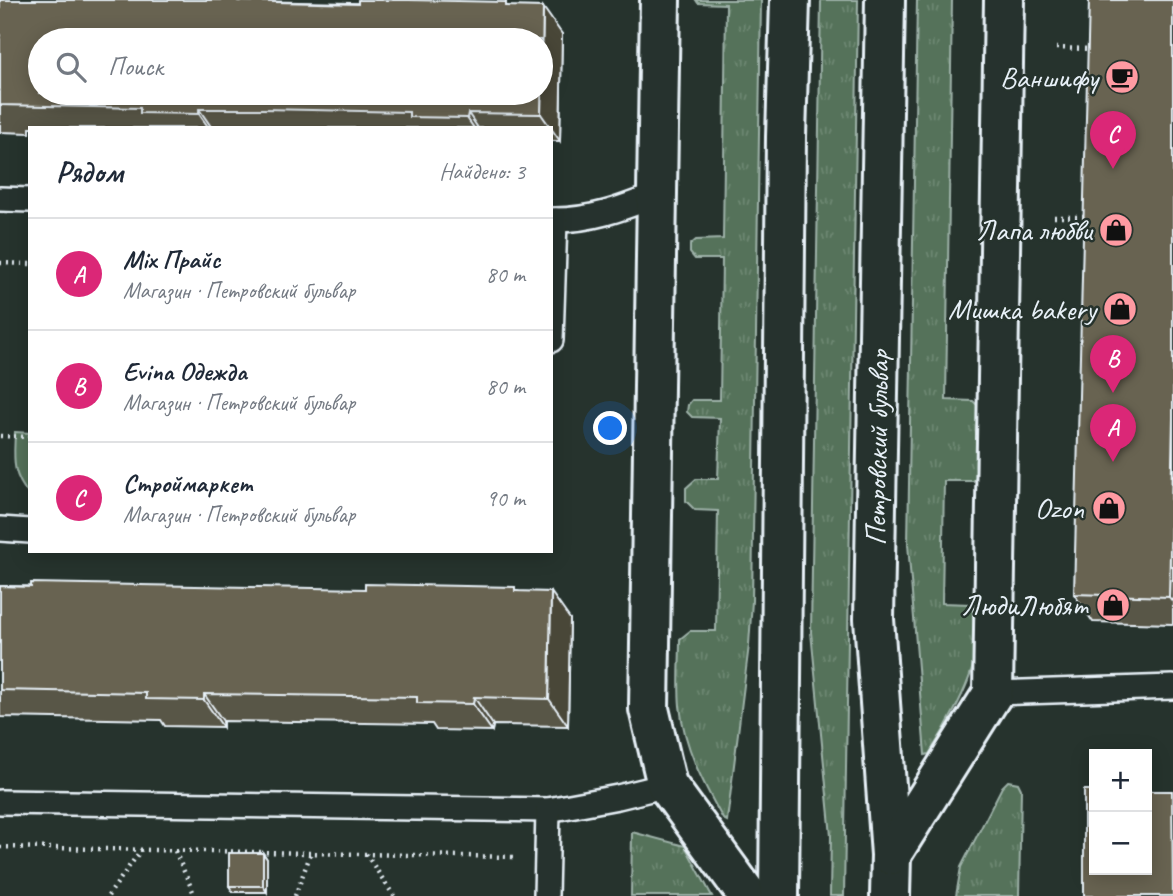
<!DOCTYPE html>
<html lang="ru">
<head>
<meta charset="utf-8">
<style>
  body { margin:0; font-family:Caveat,sans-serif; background:#f6f6f7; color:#1f2937 }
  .controls { position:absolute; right:21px; bottom:21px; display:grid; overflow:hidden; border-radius:0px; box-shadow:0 4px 18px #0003 }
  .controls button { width:63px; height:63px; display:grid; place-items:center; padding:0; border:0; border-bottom:2px solid #e0e1e3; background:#fff; color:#1f2937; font:35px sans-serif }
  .you { position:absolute; left:611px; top:429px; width:24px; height:24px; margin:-18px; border:5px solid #fff; border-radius:50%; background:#1a73e8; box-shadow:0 0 0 10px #1a73e833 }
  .badge { display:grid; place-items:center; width:46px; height:46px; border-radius:50%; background:#db2777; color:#fff; font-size:23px; font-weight:700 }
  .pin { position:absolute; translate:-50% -58px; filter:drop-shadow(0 2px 4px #0008) }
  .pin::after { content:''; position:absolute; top:37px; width:24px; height:21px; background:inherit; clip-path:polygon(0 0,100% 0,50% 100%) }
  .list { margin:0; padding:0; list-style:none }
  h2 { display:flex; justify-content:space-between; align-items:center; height:91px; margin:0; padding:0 28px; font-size:30px }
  h2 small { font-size:23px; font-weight:400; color:#747a83 }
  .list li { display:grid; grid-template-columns:46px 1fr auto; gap:21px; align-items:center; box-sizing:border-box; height:112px; padding:0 28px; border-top:2px solid #e0e1e3 }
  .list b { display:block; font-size:26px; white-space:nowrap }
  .list p { margin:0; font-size:23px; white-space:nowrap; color:#747a83 }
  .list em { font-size:23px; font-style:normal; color:#747a83 }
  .icon { flex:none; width:38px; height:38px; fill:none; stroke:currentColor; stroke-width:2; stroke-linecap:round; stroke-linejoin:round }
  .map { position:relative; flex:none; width:1173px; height:896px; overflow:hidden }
  .search { position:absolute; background:#fff; box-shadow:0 4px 18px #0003; left:28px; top:28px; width:525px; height:77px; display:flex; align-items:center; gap:18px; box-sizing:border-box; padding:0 24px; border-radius:38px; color:#747a83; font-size:26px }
  .panel { position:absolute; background:#fff; box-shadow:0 4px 18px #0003; left:28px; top:126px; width:525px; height:427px; border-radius:0px }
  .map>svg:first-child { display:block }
  .grass { fill:url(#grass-tufts); stroke:#9eb2a9; stroke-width:2 }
  .green { fill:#55725a; stroke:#9eb2a9; stroke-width:2 }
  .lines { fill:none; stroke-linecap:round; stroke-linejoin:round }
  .lane-casing { stroke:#e8f1f8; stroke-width:28 }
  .street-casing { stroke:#e8f1f8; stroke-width:44 }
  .path { stroke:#e8f1f8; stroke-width:4.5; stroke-dasharray:2 5; stroke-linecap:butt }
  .lane { stroke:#26332d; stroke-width:23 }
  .street { stroke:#26332d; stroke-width:38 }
  .wall { fill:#595646; stroke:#e8f1f8; stroke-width:2 }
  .shaded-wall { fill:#494639; stroke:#e8f1f8; stroke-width:2 }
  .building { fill:#686451; stroke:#e8f1f8; stroke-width:2; fill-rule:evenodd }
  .labels { text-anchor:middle; stroke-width:5; stroke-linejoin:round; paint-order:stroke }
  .poi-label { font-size:30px; fill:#e8f1f8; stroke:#26332d; text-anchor:end }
  .street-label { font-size:30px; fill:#e8f1f8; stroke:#26332d }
</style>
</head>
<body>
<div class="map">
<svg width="1173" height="896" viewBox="0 0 1173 896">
  <defs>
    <pattern id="grass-tufts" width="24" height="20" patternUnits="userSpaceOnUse" patternTransform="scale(1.75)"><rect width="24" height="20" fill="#55725a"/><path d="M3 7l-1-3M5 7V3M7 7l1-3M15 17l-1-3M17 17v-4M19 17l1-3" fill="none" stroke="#6d8772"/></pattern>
  </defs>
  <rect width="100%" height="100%" fill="#26332d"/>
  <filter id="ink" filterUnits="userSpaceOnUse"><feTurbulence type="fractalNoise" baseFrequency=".0143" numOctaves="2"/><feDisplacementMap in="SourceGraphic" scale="14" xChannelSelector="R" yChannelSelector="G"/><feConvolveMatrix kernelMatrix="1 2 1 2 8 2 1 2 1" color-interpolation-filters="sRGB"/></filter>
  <g filter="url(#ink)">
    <g class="grass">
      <path d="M696 0H761L752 601 749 645 727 821 723 819C703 783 684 747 680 706 678 684 680 661 680 639L690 631H716L718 511 695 510 686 501V488L696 479H718L720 418 692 417 687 412 688 405 692 400H720L722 259H695L690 253V245L696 240 723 239 726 4 698 3Z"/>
      <path d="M821 0H858L844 896H830L831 836 811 632Z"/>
      <path d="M917 0H952L946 400 973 401 981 409 980 475 973 481H944L942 603 971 604 977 612C976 628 977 645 974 661 969 687 944 731 929 754L925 755 908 544Z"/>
      <path d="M1008 781 1018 783 1021 789 1019 896H956L961 867 1002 787Z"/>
      <path d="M632 832 685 846 712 896H631Z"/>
    </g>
    <path class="green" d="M15 432 30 433V496C11 473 14 460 15 432Z"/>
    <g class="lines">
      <g class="lane-casing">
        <g id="lane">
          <path d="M0 199 30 200"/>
          <path d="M551 220C589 221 621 209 656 195"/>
          <path d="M551 340 555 220"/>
          <path d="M0 529 30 531"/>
          <path d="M993 693 1173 687"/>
          <path d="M0 802 548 810 618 797 667 785"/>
          <path d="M546 896 548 810"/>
        </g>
      </g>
      <g class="street-casing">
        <g id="street">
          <path d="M660 0 649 709 667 785 748 896"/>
          <path d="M885 0 874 619 891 855 890 896"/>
          <path d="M891 855 993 693 1004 0"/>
          <path d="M779 896 786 137 790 0"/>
        </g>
      </g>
      <g class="path">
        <path d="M1056 48 1092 49"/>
        <path d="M1054 217H1088"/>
        <path d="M0 263 30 264"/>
        <path d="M1052 317H1086"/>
        <path d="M0 436 30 437"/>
        <path d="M1050 607 1089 608"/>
        <path d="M0 847 514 857"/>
        <path d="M175 851 195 896"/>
        <path d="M366 854 394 896"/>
        <path d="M108 896 141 850"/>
        <path d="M295 896 311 853"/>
      </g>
      <use href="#lane" class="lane"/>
      <use href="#street" class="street"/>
    </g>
    <g class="wall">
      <path d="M0 0H240L241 1 509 6 562 34 560 141H551V128H30V133L0 132Z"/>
      <path d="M1173 0V624L1093 622 1074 594Z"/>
      <path d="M0 586 518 591 570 619 568 726 493 725 492 731 436 730 432 724 223 721V727L165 726 161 720 0 717Z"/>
      <path d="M263 853 267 859V892H233L229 886Z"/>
    </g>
    <g class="shaded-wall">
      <path d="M543 7 562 34 560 141 541 114Z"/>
      <path d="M199 109 212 128H209L199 114Z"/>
      <path d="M468 113 478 128H474L467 118Z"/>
      <path d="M1173 418V602L1169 597Z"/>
      <path d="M551 592 570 619 568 726 549 699Z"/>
      <path d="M204 694 223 721V727L204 700Z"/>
      <path d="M474 697 493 725 492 731 473 704Z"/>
      <path d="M263 853 267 859V892L263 886Z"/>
    </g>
    <g class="building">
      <path d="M0 0H238V1L358 4V0H409L506 2V6L543 7 541 114 468 113 467 118 409 117V112L263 109H199V114L140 113V108L0 105ZM40 40H541V93H40Z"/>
      <path d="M1089 0H1173V418L1169 597 1074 594Z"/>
      <path d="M31 583 365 589V584L515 587V591L551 592 549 699 474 697 473 704 417 703V697L204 694V700L146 699V693L0 690V586L31 587Z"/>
      <path d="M1084 790H1094V870H1147V791H1172L1173 896H1084Z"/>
      <rect x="229" y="853" width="34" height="33"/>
    </g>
  </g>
  <defs>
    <g id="cafe-disc" transform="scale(1.75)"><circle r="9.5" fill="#ff9aa2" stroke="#26332d"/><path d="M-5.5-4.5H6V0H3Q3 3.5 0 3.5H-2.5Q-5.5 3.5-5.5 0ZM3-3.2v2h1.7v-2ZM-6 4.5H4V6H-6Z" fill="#111"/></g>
    <g id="shop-disc" transform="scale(1.75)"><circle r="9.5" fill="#ff9aa2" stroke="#26332d"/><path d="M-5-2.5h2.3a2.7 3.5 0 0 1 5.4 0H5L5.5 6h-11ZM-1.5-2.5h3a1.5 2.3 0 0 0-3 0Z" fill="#111"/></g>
  </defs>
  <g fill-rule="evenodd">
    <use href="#cafe-disc" x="1122" y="77"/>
    <use href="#shop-disc" x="1116" y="230"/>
    <use href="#shop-disc" x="1120" y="309"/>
    <use href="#shop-disc" x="1109" y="508"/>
    <use href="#shop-disc" x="1113" y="605"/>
  </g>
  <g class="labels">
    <g class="poi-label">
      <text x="1098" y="87">Ваншифу</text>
      <text x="1092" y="240">Лапа любви</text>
      <text x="1096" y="319">Мишка bakery</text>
      <text x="1084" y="518">Ozon</text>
      <text x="1088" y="615">ЛюдиЛюбят</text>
    </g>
    <g class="street-label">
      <text transform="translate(877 448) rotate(-89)" y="10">Петровский бульвар</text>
    </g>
  </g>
</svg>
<div class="controls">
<button>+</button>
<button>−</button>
</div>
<div class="you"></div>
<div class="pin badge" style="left:1113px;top:462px">A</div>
<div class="pin badge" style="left:1113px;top:393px">B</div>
<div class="pin badge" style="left:1113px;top:169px">C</div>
<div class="search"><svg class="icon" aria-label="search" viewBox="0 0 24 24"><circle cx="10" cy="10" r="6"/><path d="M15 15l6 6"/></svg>Поиск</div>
<section class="panel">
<h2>Рядом<small>Найдено: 3</small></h2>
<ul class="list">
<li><span class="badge">A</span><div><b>Mix Прайс</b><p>Магазин · Петровский бульвар</p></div><em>80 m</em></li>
<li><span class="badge">B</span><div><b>Evina Одежда</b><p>Магазин · Петровский бульвар</p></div><em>80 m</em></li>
<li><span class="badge">C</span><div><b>Строймаркет</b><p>Магазин · Петровский бульвар</p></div><em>90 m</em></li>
</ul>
</section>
</div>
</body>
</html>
